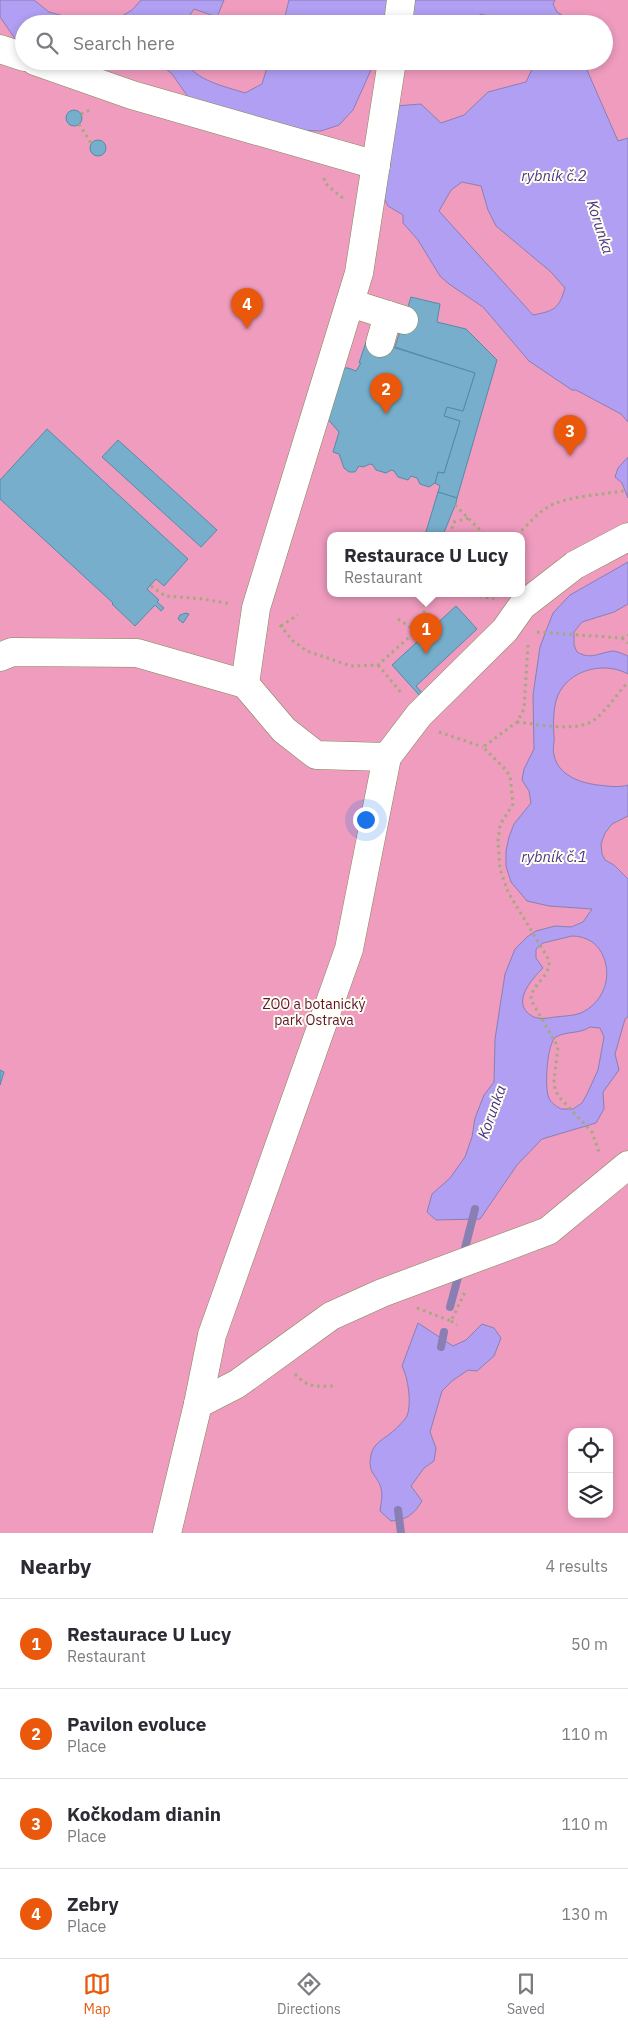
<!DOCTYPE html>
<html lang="en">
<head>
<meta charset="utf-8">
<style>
  body { margin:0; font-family:"IBM Plex Sans",sans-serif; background:#f2f2f3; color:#2b2b33 }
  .controls { position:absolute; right:15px; bottom:15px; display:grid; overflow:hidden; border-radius:10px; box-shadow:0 2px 8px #0003 }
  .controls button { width:45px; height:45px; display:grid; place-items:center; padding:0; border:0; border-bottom:1px solid #e1e1e2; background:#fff; color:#2b2b33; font:25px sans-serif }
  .you { position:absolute; left:365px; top:819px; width:18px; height:18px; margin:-12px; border:4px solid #fff; border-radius:50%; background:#1a73e8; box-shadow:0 0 0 8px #1a73e833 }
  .badge { display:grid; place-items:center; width:32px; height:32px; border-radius:50%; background:#ea580c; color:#fff; font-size:16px; font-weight:700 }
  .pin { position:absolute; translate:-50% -41px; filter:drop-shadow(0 1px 2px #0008) }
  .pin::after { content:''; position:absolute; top:26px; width:18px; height:15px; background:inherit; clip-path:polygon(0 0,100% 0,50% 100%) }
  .popup { position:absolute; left:327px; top:532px; width:198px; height:65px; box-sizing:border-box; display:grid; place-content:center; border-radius:10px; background:#fff; filter:drop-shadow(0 1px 4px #0005); font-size:16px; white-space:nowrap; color:#7c7c81 }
  .popup b { font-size:19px; color:#2b2b33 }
  .popup::after { content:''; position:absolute; left:50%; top:100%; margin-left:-10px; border:10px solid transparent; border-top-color:#fff }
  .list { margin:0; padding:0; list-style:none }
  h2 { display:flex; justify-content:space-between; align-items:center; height:65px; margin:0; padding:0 20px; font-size:21px }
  h2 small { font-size:16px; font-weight:400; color:#7c7c81 }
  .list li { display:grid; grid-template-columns:32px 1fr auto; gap:15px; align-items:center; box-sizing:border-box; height:90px; padding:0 20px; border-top:1px solid #e1e1e2 }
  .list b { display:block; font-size:19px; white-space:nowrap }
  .list p { margin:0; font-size:16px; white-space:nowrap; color:#7c7c81 }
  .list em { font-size:16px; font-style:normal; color:#7c7c81 }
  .icon { flex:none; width:28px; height:28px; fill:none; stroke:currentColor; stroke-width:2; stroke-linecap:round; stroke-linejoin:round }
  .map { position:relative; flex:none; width:628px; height:1533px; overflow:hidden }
  .search { position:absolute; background:#fff; box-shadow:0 2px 8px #0003; left:15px; right:15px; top:15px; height:55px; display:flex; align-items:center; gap:12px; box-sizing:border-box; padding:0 18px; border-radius:28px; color:#7c7c81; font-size:19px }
  .sheet { height:425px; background:#fff }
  nav { display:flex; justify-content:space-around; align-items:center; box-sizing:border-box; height:70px; border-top:1px solid #e1e1e2; background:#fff; font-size:14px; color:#7c7c81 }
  nav a { display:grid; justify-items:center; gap:2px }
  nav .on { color:#ea580c }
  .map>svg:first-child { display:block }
  .green { fill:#ef9cbf; fill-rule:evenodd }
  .water { fill:#b09ff2; stroke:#8a7fb3; fill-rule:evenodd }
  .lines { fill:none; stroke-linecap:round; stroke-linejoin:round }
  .stream { stroke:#8a7fb3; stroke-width:8 }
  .building { fill:#76aecc; stroke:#548ba9 }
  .minor-casing { stroke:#828752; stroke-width:29 }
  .path { stroke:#a4a97c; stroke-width:3; stroke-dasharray:2.5 4; stroke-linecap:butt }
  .minor { stroke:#fff; stroke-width:28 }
  .labels { text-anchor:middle; stroke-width:4; stroke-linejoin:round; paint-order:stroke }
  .park-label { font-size:14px; fill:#5e0f3a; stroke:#fdffee }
  .water-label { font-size:15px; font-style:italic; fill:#4f3290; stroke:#fdffee }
</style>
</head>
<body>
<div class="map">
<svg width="628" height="1533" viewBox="0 0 628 1533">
  <rect width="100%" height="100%" fill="#dce2aa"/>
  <path class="green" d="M0 0H628V1533H0ZM24 24H604V61H24ZM331 535H521V593H331ZM572 1432H609V1514H572Z"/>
  <g class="water">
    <path d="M0 0H34L49 12 78 20 110 23 132 10 141 0H224L217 17 194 9 184 24H24V42L16 40 0 17Z"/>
    <path d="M289 0H393L388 24H283Z"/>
    <path d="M411 0H555L553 4 557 12 576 24H504L501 20 481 14 468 24H408Z"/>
    <path d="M91 61H131L99 69Z"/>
    <path d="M150 61H185C196 81 224 86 245 93L262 84 269 61H375L353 110 339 125 321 131 294 130 191 101 172 74 161 65Z"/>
    <path d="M534 61H583L618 141 628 138V422L621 414 576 390H572L529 361 483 307 449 284 440 276 418 240 403 223V215L388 206 380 190 395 106 421 104 441 123 464 115 488 92 526 82 535 63ZM462 182 481 186 488 210 496 226 551 272 565 288C559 309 554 311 533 315L439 211 451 190Z"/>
    <path d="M628 457V498L622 483 615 477 618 468Z"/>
    <path d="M628 562V604L614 612 582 622 574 632V645L577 652C591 660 598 653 613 651 617 651 623 654 628 656V674C606 662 574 668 560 691 553 703 553 722 554 736 555 742 552 748 554 755 558 775 580 783 598 785 608 786 618 788 628 785V816L612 824 605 833 601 844 602 854 605 860 614 865 628 879V1017L625 1019 615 1054 619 1070 603 1092 604 1109 596 1123 542 1139 517 1165 480 1219 436 1220 427 1212 432 1194 450 1178 465 1157 472 1137 475 1118 484 1095 494 1082 495 1039 505 974 515 949 527 937 536 931 555 926 571 927 583 922 592 909 549 906 527 901 511 882 506 866V851L509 837 514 824 531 803 529 791 522 780 524 769 534 749 533 695 540 647 546 631 553 613 570 595ZM572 936C587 936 599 944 604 958 612 980 602 1003 581 1013 573 1016 563 1016 555 1017 548 1018 538 1020 532 1016 510 1003 532 979 543 968L536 958V949L543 943ZM590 1027 600 1028 604 1037 598 1070 587 1094 582 1103 573 1109H561C556 1106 551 1103 549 1098 544 1089 547 1042 556 1037 566 1031 580 1034 590 1027Z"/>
    <path d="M418 1323 453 1346 466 1340 482 1324 494 1328 501 1338 494 1356 477 1371 468 1370 452 1381 442 1391 430 1432 436 1448 434 1461 424 1468 411 1486 422 1501C414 1514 407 1520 391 1521L380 1511C381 1503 383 1496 381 1488 377 1474 367 1474 371 1455 373 1444 382 1440 391 1433 396 1429 404 1421 407 1416 412 1404 408 1377 402 1366Z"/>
  </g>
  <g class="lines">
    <g class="stream">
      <path d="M463 1256 475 1209"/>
      <path d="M450 1307 460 1270"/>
      <path d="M441 1347 444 1332"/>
      <path d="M398 1510 401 1533"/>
    </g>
  </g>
  <g class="building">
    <circle cx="74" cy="118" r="8"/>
    <circle cx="98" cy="148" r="8"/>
    <path d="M411 297 440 304 437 322 466 329 497 360 457 498 438 492 440 486 435 483 438 472 444 473 460 421 444 416 447 407 463 411 475 373 395 347Z"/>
    <path d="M367 339 475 373 463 411 447 407 444 416 460 421 444 473 438 472 435 483 429 487 420 484 417 478 411 476 408 480 398 477 394 471 391 470 386 473 376 470 373 465 370 464 363 467 359 466 355 472H349L344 468 339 454 333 452 339 432 326 417 342 368H348L356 371 361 363H359Z"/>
    <path d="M47 429 188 559 164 586 156 579 147 589 159 600 157 602 164 608 161 611 155 605 135 626 112 604 113 603 0 499V480Z"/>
    <path d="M118 440 217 530 201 547 102 457Z"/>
    <path d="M438 492 457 498 456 503 443 535H425Z"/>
    <path d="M456 606 477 629 416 686 423 694 420 696 392 665Z"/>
    <path d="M186 613 189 614 183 623 178 619 180 615Z"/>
    <path d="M0 1070 4 1072 0 1085Z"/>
  </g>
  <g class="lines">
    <g class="minor-casing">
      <g id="minor">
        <path d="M398 24 401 0"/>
        <path d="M0 49 24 57"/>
        <path d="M35 61 132 95 376 165"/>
        <path d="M350 303 404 320"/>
        <path d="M380 343 388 315"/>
        <path d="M0 657 12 652 137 653 245 684 284 730 316 755 387 757 419 715 505 630 522 606 575 565 628 537"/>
        <path d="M245 684 256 608 359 273 392 61"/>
        <path d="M198 1404 237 1384 331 1316 382 1293 548 1231 628 1165"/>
        <path d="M167 1533 198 1404 212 1335 349 949 387 757"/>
      </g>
    </g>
    <g class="path">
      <path d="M81 114 92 109"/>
      <path d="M79 124 91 143"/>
      <path d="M324 178 325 183 341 197H344"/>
      <path d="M455 505 485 535"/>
      <path d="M450 535 454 522 469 518"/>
      <path d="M517 535C527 526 536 514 548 507 568 495 605 495 628 490"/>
      <path d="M151 586 165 596 204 599 230 604"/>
      <path d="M467 593 494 599"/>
      <path d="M398 619 416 631"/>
      <path d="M280 625 293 641 307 651 351 666 378 665 416 631 425 610 424 593"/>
      <path d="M281 626 298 615"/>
      <path d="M537 632 622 638 628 635"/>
      <path d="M622 638 628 643"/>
      <path d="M528 645 524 709 517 722 483 747 506 770 510 776 513 804 500 825 498 841 500 869 508 892 549 960C551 978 531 983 531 1000L558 1047 554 1080 555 1090 561 1099 592 1132 600 1155"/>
      <path d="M378 665 403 695"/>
      <path d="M517 722C539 724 576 733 594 720 607 710 617 694 628 682"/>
      <path d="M439 732 483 747"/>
      <path d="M417 1308 451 1321 466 1290"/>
      <path d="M451 1321 457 1325"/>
      <path d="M295 1374C309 1389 317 1386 336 1386"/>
    </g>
    <use href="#minor" class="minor"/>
  </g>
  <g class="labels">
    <g class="park-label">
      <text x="314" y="1009">ZOO a botanický<tspan x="314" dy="16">park Ostrava</tspan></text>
    </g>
    <g class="water-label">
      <text x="554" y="181">rybník č.2</text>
      <text transform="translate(600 227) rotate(72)" y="5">Korunka</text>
      <text x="554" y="862">rybník č.1</text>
      <text transform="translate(492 1112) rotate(-70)" y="5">Korunka</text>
    </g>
  </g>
</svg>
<div class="controls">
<button><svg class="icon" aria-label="locate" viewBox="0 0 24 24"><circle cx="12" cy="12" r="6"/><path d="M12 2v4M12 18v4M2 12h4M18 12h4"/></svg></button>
<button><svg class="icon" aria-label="layers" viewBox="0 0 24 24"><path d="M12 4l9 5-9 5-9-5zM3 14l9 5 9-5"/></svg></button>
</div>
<div class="you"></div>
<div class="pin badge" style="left:426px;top:654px">1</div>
<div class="popup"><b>Restaurace U Lucy</b>Restaurant</div>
<div class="pin badge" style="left:386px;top:414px">2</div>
<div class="pin badge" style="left:570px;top:456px">3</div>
<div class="pin badge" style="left:247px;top:329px">4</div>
<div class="search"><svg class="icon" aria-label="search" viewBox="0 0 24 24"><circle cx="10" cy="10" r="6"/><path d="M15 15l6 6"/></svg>Search here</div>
</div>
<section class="sheet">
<h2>Nearby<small>4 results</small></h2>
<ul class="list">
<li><span class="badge">1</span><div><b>Restaurace U Lucy</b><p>Restaurant</p></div><em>50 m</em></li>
<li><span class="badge">2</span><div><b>Pavilon evoluce</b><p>Place</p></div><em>110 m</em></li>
<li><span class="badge">3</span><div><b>Kočkodam dianin</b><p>Place</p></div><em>110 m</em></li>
<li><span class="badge">4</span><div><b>Zebry</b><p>Place</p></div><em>130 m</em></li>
</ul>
</section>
<nav>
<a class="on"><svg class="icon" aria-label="map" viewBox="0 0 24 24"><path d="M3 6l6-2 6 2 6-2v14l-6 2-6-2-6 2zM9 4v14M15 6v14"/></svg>Map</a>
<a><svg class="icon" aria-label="directions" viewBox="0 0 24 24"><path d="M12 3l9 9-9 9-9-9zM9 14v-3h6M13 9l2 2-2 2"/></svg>Directions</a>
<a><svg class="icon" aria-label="saved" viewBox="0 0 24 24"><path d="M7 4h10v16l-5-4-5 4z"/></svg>Saved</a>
</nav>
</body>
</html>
